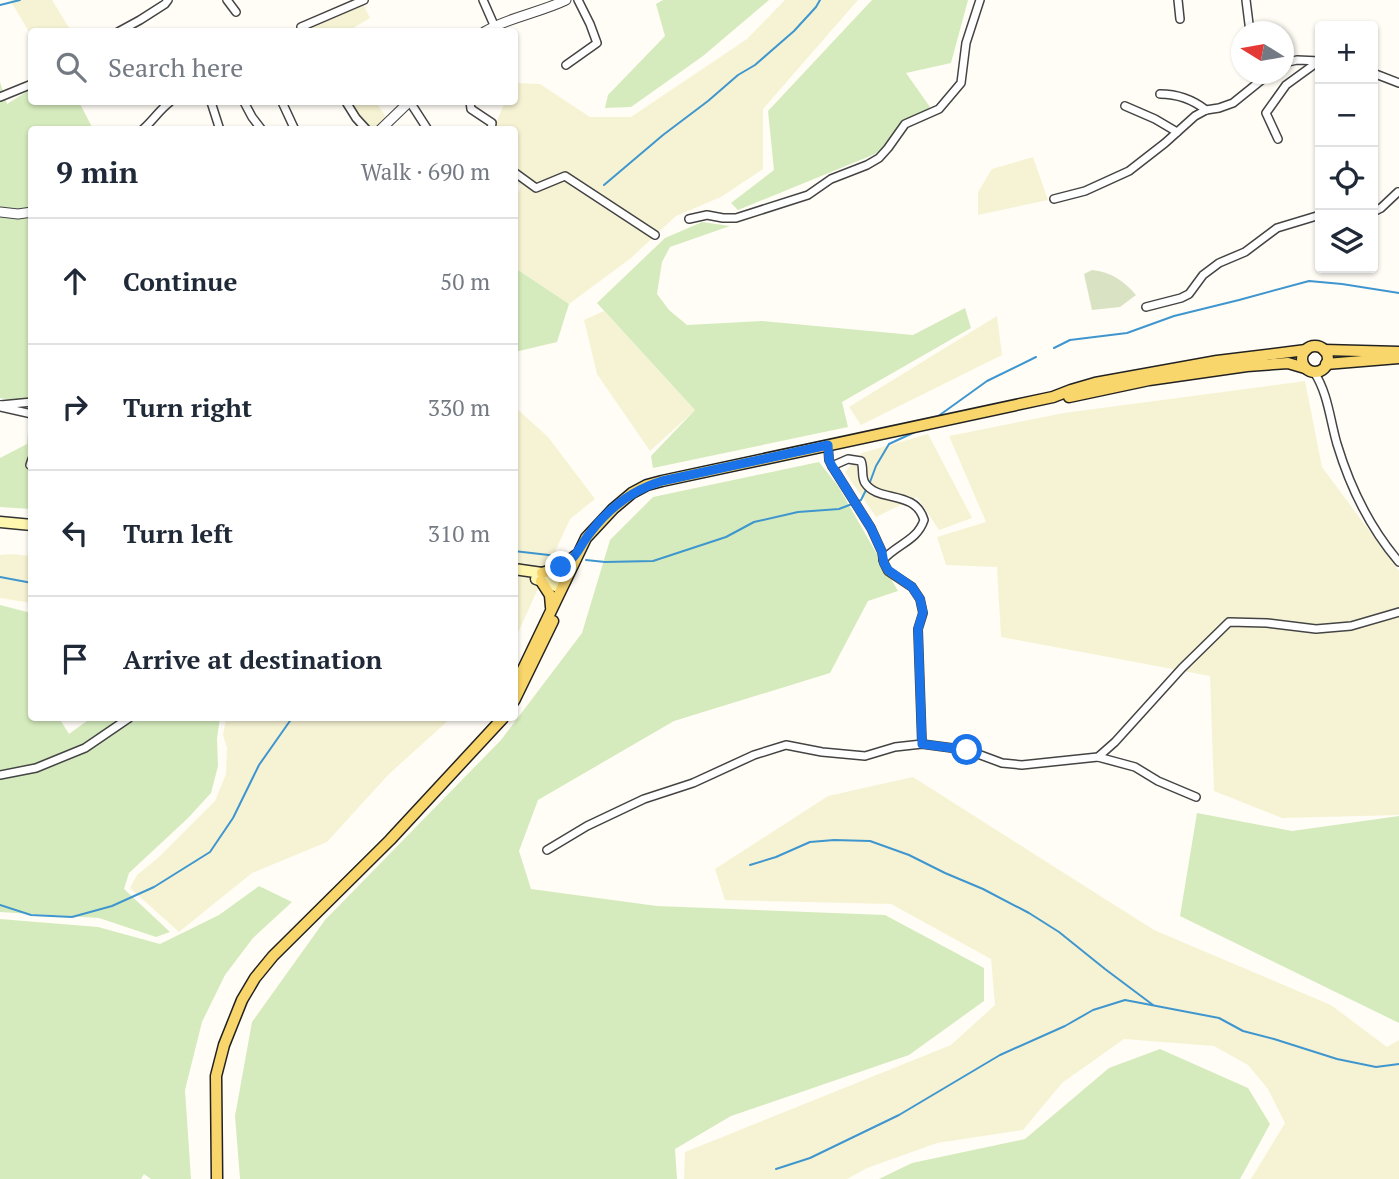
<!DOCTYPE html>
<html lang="en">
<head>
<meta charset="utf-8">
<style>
  body { margin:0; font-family:"PT Serif",serif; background:#f6f6f7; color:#1f2937 }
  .controls { position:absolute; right:21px; top:21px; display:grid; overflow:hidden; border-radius:7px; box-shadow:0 2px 5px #0004 }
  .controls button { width:63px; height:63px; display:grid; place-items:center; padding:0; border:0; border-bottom:2px solid #e0e1e3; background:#fff; color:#1f2937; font:35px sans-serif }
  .compass { position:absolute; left:1231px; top:21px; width:63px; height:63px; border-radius:50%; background:#fff; box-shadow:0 2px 5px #0004; rotate:281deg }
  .stop { position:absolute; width:21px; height:21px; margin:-16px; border:5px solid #1a73e8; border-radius:50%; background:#fff }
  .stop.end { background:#1a73e8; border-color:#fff; box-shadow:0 2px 7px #0008 }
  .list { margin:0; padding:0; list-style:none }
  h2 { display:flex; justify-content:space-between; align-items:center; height:91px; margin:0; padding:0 28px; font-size:30px }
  h2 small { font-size:23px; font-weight:400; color:#747a83 }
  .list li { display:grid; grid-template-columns:46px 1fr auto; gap:21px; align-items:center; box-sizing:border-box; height:126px; padding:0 28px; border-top:2px solid #e0e1e3 }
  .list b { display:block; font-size:26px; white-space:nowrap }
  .list em { font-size:23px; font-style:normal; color:#747a83 }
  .icon { flex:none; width:38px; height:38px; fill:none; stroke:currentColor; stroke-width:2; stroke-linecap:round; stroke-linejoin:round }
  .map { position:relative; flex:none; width:1399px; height:1179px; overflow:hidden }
  .search { position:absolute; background:#fff; box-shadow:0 2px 5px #0004; left:28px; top:28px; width:490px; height:77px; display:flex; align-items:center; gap:18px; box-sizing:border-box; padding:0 24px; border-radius:7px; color:#747a83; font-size:26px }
  .panel { position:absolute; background:#fff; box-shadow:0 2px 5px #0004; left:28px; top:126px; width:490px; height:595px; border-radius:7px }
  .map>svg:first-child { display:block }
  .farmland { fill:#f6f3d4 }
  .green { fill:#d5ebbd }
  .cemetery { fill:#d9e3c4 }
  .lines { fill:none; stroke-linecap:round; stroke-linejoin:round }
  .stream { stroke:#3f96cf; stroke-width:2 }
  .minor-casing { stroke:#444; stroke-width:10 }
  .tertiary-casing { stroke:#444; stroke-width:11 }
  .secondary-casing { stroke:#333; stroke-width:13 }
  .primary-casing { stroke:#222; stroke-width:13 }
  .minor { stroke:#fff; stroke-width:7 }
  .tertiary { stroke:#fff; stroke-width:9 }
  .secondary { stroke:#fff6b0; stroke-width:10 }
  .primary { stroke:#f9d66b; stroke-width:10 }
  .route { stroke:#1a73e8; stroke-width:9 }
</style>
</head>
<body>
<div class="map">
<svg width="1399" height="1179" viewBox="0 0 1399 1179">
  <rect width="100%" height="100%" fill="#fffdf5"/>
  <g class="farmland">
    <path d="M10 0H52L71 31 32 32 31 35Z"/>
    <path d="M785 0H858L763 109V169L721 197 676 216 631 258 569 304 515 268V201L521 186 515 181 514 130H493L505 102H514L515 83 540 84 590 117H631L747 39Z"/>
    <path d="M363 4 370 18 348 31H309L307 28Z"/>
    <path d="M350 102H376L386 117 375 129H368Z"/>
    <path d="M1033 157 1048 200 978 215V192L992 169Z"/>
    <path d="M604 311 695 410 650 451 597 374 584 320Z"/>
    <path d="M997 316 1002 355 861 425 849 407Z"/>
    <path d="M1305 381 1322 467 1399 571V815L1282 818 1214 791 1210 676 1001 637 997 567 946 565 937 537 986 522 949 436 1064 413Z"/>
    <path d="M515 407 548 437 595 499 570 519 515 639Z"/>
    <path d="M928 434 972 518 939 530 917 497 876 517 845 472 862 453Z"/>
    <path d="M12 554 31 556V603L0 598V555Z"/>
    <path d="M226 718H451L388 775 327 842 252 873 179 932 130 888 137 875 159 857 215 801 226 774 227 748 223 735Z"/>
    <path d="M913 777 1154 930 1331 1005 1387 1047 1399 1040V1179H1251L1285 1123 1268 1089 1248 1065 1214 1046 1124 1039 1062 1083 1023 1130 937 1143 867 1168 847 1179H684L685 1152 951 1045 995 1005 991 959 891 904 725 900 715 869 828 796Z"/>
  </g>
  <g class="green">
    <path d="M663 0H769L703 56 631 107 605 108 608 95 665 36 656 4Z"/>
    <path d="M872 0H968L951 63 906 73 930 107 875 154 738 210 731 203 774 170 768 111Z"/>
    <path d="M0 82 7 104 31 89 32 102H79L93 129 32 130 31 509 0 507V458L27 444 30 404 0 398Z"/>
    <path d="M702 222 730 226 670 247 662 262 657 294 669 310 687 325 762 321 913 335 965 308 971 328 842 402 848 427 653 468 651 456 695 410 597 303 665 238Z"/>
    <path d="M515 268 569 304 557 342 519 351H515Z"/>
    <path d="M819 462 838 486 898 591 868 601 830 673 674 721 538 800 519 851 531 889 657 906 885 915 984 968V1001L909 1055 731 1116 675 1149 677 1179H240L235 1116 252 1022 325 920 501 740 582 633 610 540 653 497Z"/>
    <path d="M0 605 31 613 32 718H59L69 734 91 718H220L217 738 218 766 211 793 188 818 129 873 124 889 170 932 156 937 99 918 0 912Z"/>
    <path d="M1197 813 1292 831 1399 816V1023L1180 916Z"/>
    <path d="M259 886 292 902 253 938 225 975 202 1022 185 1090 191 1179H151L144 1174 141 1179H0V919L98 927 160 944 219 915Z"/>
    <path d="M1160 1049 1248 1088 1270 1124 1240 1179H879L912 1163 1025 1139 1109 1068Z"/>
  </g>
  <path class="cemetery" d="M1092 270C1111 272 1124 281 1136 295L1120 307 1092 310 1084 274Z"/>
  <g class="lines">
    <g class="stream">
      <path d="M0 5 20 0"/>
      <path d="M604 185 663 135 708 101 738 75 755 65 794 31 816 7 820 0"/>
      <path d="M1054 348 1070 340 1127 333 1174 316 1239 300 1309 281 1342 284 1399 293"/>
      <path d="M937 417 987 381 1036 357"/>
      <path d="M870 482 876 466 889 444 915 432"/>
      <path d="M857 502 861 500 866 490"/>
      <path d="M514 551 566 557"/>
      <path d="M586 560 605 562 653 561 726 537 754 522 798 512 839 509 852 504"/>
      <path d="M0 577 32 583"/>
      <path d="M750 865 776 857 810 842 834 840 870 841 909 855 945 873 983 889 1029 913 1059 932 1105 969 1153 1005"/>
      <path d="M0 905 31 915 72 917 112 906 154 887 210 852 233 818 259 765 292 718"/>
      <path d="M776 1169 810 1158 899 1115 1000 1055 1065 1026 1093 1010 1125 1000 1219 1018 1243 1031 1274 1039 1337 1059 1376 1067 1399 1064"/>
    </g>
    <g class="minor-casing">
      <g id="minor">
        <path d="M227 0 236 12"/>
        <path d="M483 0 494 25"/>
        <path d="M1178 0 1180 19"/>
        <path d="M1246 0 1250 32"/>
        <path d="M118 32 140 20 165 4 168 0"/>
        <path d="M304 32 301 27 364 0"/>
        <path d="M1284 63 1297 60 1320 61"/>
        <path d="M566 65 597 43 590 24 578 0"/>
        <path d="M1373 73 1399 83"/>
        <path d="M1160 94C1177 94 1192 99 1206 110"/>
        <path d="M0 97 32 84"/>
        <path d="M211 102 220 130"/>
        <path d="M244 102 252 117 262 130"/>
        <path d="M282 102 295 130"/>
        <path d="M346 102 356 118 367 130"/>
        <path d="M410 102 428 130"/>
        <path d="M470 102 471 109 492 123 491 130"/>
        <path d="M1125 106 1155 119 1177 132"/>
        <path d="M142 130C153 121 159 110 170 102"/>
        <path d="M1278 139 1266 113 1286 85 1319 61"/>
        <path d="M514 172 536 188 565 176 655 235"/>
        <path d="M1054 199 1085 191 1129 171 1165 143 1195 116 1206 110 1219 108 1233 103 1269 74"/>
        <path d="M1373 212 1381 208 1398 192"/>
        <path d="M689 219 707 215 723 218H736L808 195 831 179 867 165 879 158 888 148 905 124 939 109 961 83 966 43 980 0"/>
        <path d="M1146 307 1181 298 1189 294 1203 275 1219 263 1245 252 1277 228 1320 215"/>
        <path d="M1314 372C1328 393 1330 420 1337 444 1350 487 1370 528 1399 562"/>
        <path d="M1 405 0 407 32 414"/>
        <path d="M1 405 32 402"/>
        <path d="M828 445 829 460 832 466 871 528 882 552 884 563 888 571 912 587 920 599 923 613 918 629 922 744"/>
        <path d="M30 465 32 459"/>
        <path d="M832 466 848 459 861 461C864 468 861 477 865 483 878 503 915 489 924 520 917 541 897 544 883 560"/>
        <path d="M1098 757 1135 767 1158 781 1196 797"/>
        <path d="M0 775 36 768 85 748 129 718"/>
        <path d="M547 850 587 826 644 799 693 783 754 755 786 745 822 752 865 756 895 747 922 744 967 750 1002 763 1022 765 1098 757 1115 742 1182 668 1229 622 1267 623 1316 629 1351 626 1399 612"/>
      </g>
    </g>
    <g class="tertiary-casing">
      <g id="tertiary">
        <path d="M484 32C509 17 539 13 566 0"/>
        <path d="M380 130 409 102"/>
        <path d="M0 212 18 214 32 212"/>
      </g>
    </g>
    <g class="secondary-casing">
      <g id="secondary">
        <path d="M0 522 32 525"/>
        <path d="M514 569 542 573 565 581"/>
        <path d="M536 579 561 588"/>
      </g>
    </g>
    <g class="primary-casing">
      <g id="primary">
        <circle cx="1315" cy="359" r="13"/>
        <path d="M1324 350 1399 352"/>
        <path d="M1326 364 1399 358"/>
        <path d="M1069 397 1149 380 1247 366 1288 363 1305 368"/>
        <path d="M542 573 561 567 575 556"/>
        <path d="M541 581 550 595 551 607"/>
        <path d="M514 688 586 538 613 509 632 493 647 485 662 481 1053 397 1071 390 1095 383 1217 361 1306 350"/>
        <path d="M514 701 553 621"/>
        <path d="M217 1179 216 1076 224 1045 242 1000 255 978 273 956 390 840 503 718"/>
      </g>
    </g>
    <use href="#minor" class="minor"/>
    <use href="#tertiary" class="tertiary"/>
    <use href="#secondary" class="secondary"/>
    <use href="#primary" class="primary"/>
  </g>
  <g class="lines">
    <path class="route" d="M561 567C578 557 578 548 590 533 608 509 632 490 662 481L828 445 829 460 832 466 871 528 882 552 884 563 888 570 912 587 920 599 923 612 918 629 922 744 967 750"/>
  </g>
</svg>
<div class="controls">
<button>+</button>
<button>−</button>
<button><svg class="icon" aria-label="locate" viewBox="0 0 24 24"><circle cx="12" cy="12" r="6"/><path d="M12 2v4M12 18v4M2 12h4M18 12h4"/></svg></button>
<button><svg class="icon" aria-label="layers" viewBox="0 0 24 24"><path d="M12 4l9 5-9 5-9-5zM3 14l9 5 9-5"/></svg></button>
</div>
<svg class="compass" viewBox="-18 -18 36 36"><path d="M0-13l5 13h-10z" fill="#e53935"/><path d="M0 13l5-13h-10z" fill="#747a83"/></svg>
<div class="stop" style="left:967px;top:750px"></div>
<div class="stop end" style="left:561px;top:567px"></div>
<div class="search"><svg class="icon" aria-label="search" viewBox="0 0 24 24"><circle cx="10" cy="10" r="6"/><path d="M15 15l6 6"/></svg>Search here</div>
<section class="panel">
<h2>9 min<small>Walk · 690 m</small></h2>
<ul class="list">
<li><svg class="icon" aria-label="ahead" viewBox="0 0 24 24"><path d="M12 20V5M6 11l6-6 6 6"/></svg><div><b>Continue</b></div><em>50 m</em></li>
<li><svg class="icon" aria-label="right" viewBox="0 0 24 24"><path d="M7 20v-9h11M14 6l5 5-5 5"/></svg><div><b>Turn right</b></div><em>330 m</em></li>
<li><svg class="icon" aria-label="left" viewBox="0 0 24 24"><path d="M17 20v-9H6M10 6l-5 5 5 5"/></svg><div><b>Turn left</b></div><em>310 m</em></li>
<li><svg class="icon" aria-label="arrive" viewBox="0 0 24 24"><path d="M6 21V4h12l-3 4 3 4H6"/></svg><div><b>Arrive at destination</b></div></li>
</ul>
</section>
</div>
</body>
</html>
